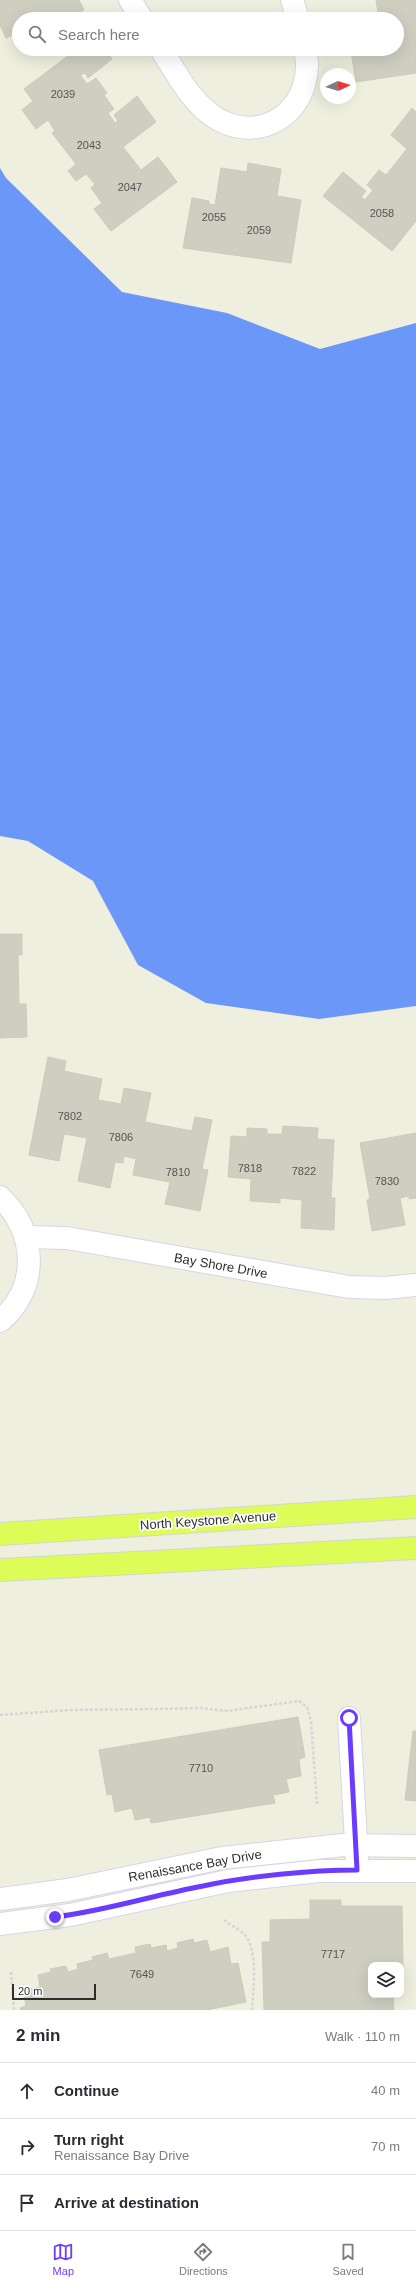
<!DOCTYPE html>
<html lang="en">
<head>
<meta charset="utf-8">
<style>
  body { margin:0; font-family:Helvetica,sans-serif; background:#f2f2f3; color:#2b2b33 }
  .controls { position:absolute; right:12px; bottom:12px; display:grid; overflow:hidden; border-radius:8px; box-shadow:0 4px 16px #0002 }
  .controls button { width:36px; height:36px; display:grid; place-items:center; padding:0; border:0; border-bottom:1px solid #e1e1e2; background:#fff; color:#2b2b33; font:20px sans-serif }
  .compass { position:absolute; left:320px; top:68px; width:36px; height:36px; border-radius:50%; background:#fff; box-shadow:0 4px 16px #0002; rotate:86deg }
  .scale { position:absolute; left:12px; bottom:10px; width:84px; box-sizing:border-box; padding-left:4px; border:2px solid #2d2d2d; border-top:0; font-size:11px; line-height:14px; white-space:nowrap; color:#2d2d2d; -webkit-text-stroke:3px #fff; paint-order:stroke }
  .stop { position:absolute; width:12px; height:12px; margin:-9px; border:3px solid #6b3cff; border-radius:50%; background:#fff }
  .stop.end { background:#6b3cff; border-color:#fff; box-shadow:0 1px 4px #0008 }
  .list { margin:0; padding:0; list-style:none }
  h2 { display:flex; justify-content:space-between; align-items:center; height:52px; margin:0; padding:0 16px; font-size:17px }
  h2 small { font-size:13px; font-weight:400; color:#7c7c81 }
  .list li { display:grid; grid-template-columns:26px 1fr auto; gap:12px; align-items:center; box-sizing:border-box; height:56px; padding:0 16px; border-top:1px solid #e1e1e2 }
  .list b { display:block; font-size:15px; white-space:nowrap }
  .list p { margin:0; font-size:13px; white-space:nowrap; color:#7c7c81 }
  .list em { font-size:13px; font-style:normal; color:#7c7c81 }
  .icon { flex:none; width:22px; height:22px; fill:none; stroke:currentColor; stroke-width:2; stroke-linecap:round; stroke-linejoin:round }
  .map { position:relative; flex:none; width:416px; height:2010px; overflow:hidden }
  .search { position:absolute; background:#fff; box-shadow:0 4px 16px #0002; left:12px; right:12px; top:12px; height:44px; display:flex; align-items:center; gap:10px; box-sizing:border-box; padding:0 14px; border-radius:22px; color:#7c7c81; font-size:15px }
  .sheet { height:220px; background:#fff }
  nav { display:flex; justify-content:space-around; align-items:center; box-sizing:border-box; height:56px; border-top:1px solid #e1e1e2; background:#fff; font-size:11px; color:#7c7c81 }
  nav a { display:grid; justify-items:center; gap:2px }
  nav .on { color:#6b3cff }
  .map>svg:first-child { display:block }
  .water { fill:#6b97f9 }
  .building { fill:#cecec1; stroke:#caccb8 }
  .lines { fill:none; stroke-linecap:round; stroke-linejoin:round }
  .minor-casing { stroke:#d8d4e7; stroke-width:24 }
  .major-casing { stroke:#d5d5d5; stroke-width:24 }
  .path { stroke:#d5d5d5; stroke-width:2.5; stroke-dasharray:3 2; stroke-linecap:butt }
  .minor { stroke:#fff; stroke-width:22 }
  .major { stroke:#ddfc57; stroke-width:22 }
  .route { stroke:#6b3cff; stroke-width:5 }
  .labels { text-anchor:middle; stroke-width:3.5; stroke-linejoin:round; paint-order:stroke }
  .number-label { font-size:11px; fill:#555552 }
  .street-label { font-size:13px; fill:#2d2d2d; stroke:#fff }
</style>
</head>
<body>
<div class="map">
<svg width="416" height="2010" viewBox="0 0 416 2010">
  <rect width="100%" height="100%" fill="#efefdf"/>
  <path class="water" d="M0 168 6 178 122 292 227 313 320 349 416 323V1006L319 1019 206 1003 138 965 93 881 28 841 0 836Z"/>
  <g class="building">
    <path d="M0 0H79L84 10 64 19H55L54 16 47 19H19V32L6 38 0 25Z"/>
    <path d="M376 0H416V73L356 82 351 52 370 49H397V19H376L379 18Z"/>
    <path d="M77 49H105L112 59 88 78 85 73 80 75 87 84 96 78 107 93 104 95 114 109 108 113 115 123 118 121 114 115 137 96 156 122 123 147 141 170 158 157 177 182 111 231 94 209 102 203 91 188 95 184 86 174 76 181 68 171 76 164 52 133 55 131 48 120 36 129 22 110 33 101 24 89Z"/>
    <path d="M412 108 416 112V221L392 251 323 196 343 172 366 191 361 197 365 200 373 190 367 185 379 170 386 175 407 149 391 135Z"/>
    <path d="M248 163 281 169 277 196 301 200 291 263 183 248 192 198 209 201V204L215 205 221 168 247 172Z"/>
    <path d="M0 934H22V955H18L19 1004H26L27 1037 0 1038Z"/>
    <path d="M48 1057 66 1061 64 1071 102 1079 98 1100 121 1104 124 1088 151 1093 145 1122 192 1131 195 1117 212 1120 202 1169 208 1170 200 1211 165 1204 170 1182 133 1175 136 1159 124 1156 123 1163 115 1162 110 1188 78 1181 87 1138 64 1134 59 1161 29 1155Z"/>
    <path d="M283 1126 318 1128 317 1139 334 1140 331 1198H335L334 1230 301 1228 302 1200 280 1198V1203L250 1201 251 1179 228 1177 231 1136 247 1137V1128L267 1129V1134H282Z"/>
    <path d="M416 1133V1198L409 1199V1196L400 1198 405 1225 372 1231 367 1200 370 1199 360 1143Z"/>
    <path d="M298 1717 305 1757 299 1759 301 1776 286 1779 289 1792 273 1795 275 1803 151 1823 150 1817 135 1820 132 1808 115 1812 112 1794 107 1795 99 1750Z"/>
    <path d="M413 1731H416V1801L405 1800Z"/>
    <path d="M310 1900H341V1906H402L403 1968 401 1965H371V1995H393L394 2010H264L262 1942H270V1920L310 1919Z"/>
    <path d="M193 1939 194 1943 207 1940 210 1952 228 1947 231 1964 238 1963 246 2002 207 2010H21L20 2008 26 2006 23 1990 40 1987 38 1975 51 1972 50 1969 66 1966 68 1972 78 1969 77 1964 93 1960 92 1957 107 1953 109 1959 136 1953 135 1947 150 1944 151 1948 166 1945 167 1951 178 1948 177 1943Z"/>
  </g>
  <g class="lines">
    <g class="minor-casing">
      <g id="minor">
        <path d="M130 0 142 19"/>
        <path d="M292 0 298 19"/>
        <path d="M161 49C177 74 193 107 221 121 272 145 317 100 305 49"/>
        <path d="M0 1197C37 1231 40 1288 0 1321"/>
        <path d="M27 1237 67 1238 349 1287 385 1288 416 1285"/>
        <path d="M349 1718 357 1859"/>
        <path d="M0 1899 68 1890 222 1858 343 1845 416 1846"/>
        <path d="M0 1924 70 1915 228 1881 319 1871H416"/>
      </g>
    </g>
    <g class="major-casing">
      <g id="major">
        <path d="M0 1534 416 1507"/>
        <path d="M0 1570 416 1548"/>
      </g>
    </g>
    <g class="path">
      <path d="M0 1715 70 1710 155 1709 200 1708 227 1711 299 1701 307 1707 311 1721 317 1804"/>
      <path d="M224 1920C230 1925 239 1929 244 1934 259 1950 253 1990 252 2010"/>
      <path d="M11 1972 14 2010"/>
    </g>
    <use href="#minor" class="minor"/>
    <use href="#major" class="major"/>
  </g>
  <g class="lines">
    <path class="route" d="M55 1917C105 1911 154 1895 203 1886 250 1876 310 1870 357 1870L349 1718"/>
  </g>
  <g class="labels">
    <g class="number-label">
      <text x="63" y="98">2039</text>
      <text x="89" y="149">2043</text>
      <text x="130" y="191">2047</text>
      <text x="382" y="217">2058</text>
      <text x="214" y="221">2055</text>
      <text x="259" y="234">2059</text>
      <text x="70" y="1120">7802</text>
      <text x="121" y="1141">7806</text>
      <text x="250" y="1172">7818</text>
      <text x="304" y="1175">7822</text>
      <text x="178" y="1176">7810</text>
      <text x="387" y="1185">7830</text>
      <text x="201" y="1772">7710</text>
      <text x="333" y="1958">7717</text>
      <text x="142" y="1978">7649</text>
    </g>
    <g class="street-label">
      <text transform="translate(221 1265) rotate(10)" y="5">Bay Shore Drive</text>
      <text transform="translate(208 1520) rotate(-4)" y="5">North Keystone Avenue</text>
      <text transform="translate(195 1865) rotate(-10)" y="5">Renaissance Bay Drive</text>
    </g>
  </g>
</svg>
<div class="controls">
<button><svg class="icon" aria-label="layers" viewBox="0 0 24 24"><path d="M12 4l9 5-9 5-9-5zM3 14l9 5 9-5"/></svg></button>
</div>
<svg class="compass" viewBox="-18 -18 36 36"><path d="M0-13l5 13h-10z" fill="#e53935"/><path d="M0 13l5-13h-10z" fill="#7c7c81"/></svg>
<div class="scale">20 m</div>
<div class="stop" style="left:349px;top:1718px"></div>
<div class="stop end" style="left:55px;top:1917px"></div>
<div class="search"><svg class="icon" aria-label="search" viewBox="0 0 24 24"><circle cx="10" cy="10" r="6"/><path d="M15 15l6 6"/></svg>Search here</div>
</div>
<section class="sheet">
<h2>2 min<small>Walk · 110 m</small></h2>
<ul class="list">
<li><svg class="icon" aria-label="ahead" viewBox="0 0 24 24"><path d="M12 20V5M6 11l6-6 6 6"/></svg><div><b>Continue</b></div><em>40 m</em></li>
<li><svg class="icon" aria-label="right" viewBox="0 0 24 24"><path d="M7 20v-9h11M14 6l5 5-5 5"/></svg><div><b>Turn right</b><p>Renaissance Bay Drive</p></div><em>70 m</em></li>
<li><svg class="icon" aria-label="arrive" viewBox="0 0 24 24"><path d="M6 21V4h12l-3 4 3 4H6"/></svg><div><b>Arrive at destination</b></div></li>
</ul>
</section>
<nav>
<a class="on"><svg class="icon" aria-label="map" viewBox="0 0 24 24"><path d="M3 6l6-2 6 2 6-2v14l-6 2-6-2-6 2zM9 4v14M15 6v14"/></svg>Map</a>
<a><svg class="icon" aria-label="directions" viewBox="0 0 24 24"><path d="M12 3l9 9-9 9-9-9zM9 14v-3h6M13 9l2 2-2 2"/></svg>Directions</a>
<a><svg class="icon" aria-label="saved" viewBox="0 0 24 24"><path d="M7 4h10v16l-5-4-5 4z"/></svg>Saved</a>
</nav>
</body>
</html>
